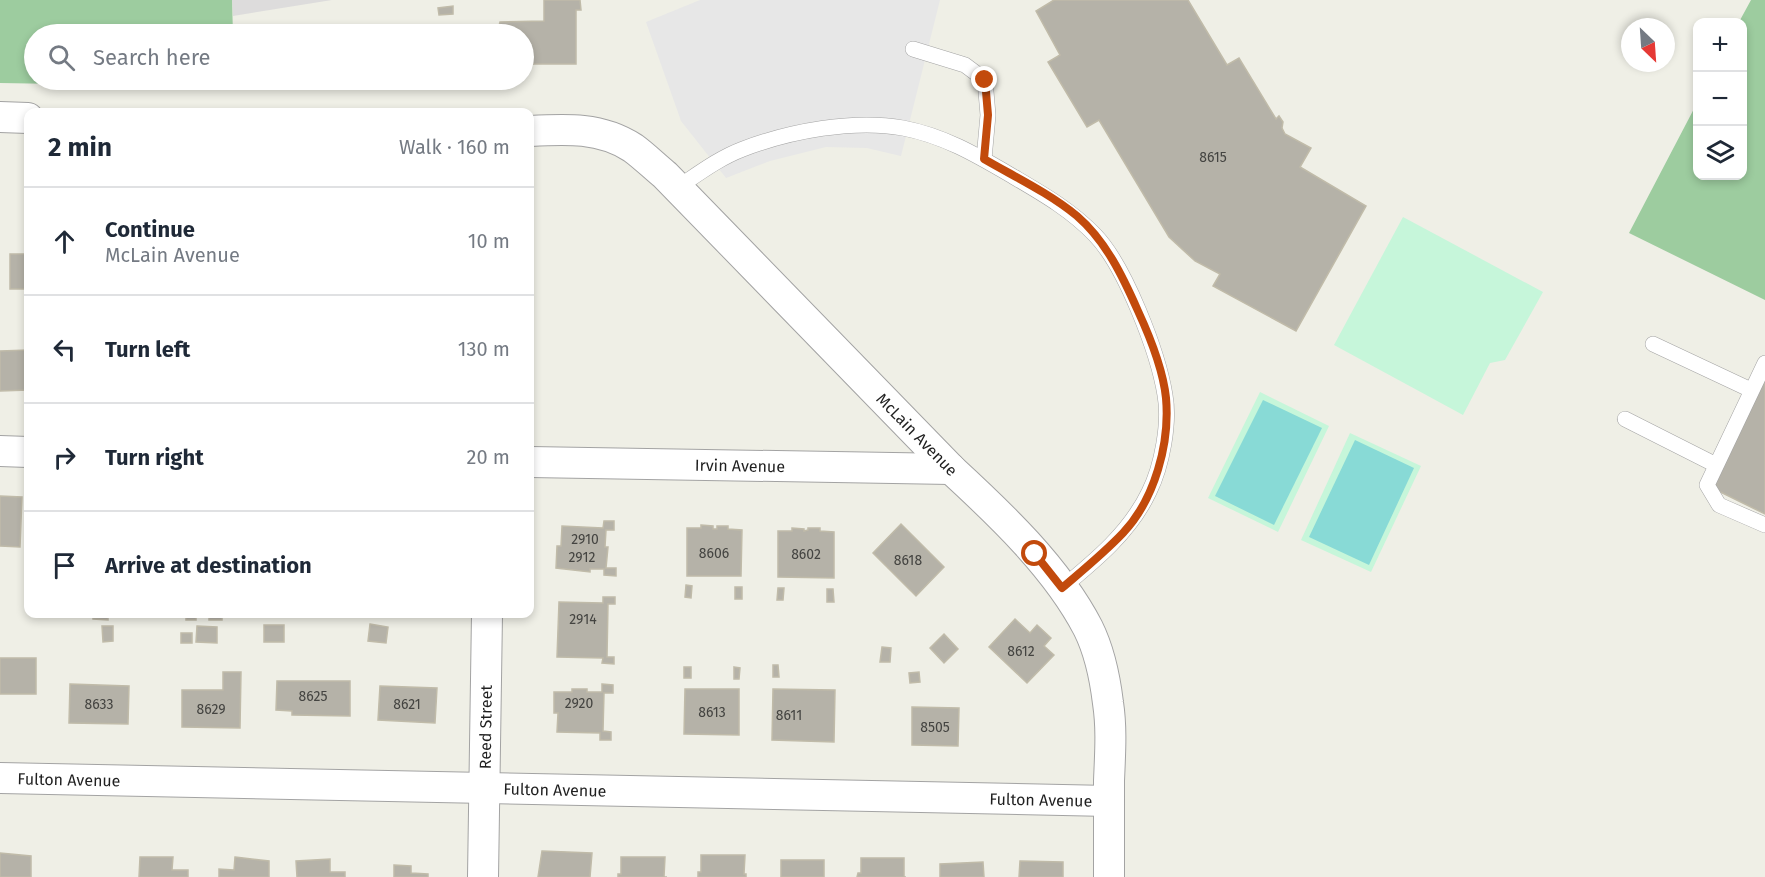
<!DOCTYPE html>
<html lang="en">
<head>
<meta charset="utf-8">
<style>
  body { margin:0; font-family:"Fira Sans",sans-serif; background:#f2f2f3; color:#1f2937 }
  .controls { position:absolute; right:18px; top:18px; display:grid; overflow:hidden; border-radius:12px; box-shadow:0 3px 9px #0003 }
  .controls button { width:54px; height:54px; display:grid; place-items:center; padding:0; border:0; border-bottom:2px solid #e0e1e3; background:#fff; color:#1f2937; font:30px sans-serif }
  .compass { position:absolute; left:1621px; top:18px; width:54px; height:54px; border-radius:50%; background:#fff; box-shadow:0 3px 9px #0003; rotate:155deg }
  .stop { position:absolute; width:18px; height:18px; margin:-14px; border:4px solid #c24a0c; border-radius:50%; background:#fff }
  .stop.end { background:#c24a0c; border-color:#fff; box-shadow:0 2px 6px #0008 }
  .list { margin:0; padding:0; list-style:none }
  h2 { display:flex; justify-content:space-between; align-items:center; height:78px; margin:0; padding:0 24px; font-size:26px }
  h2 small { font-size:20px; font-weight:400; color:#747a83 }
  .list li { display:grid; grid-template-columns:39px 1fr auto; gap:18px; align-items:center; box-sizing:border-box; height:108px; padding:0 24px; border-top:2px solid #e0e1e3 }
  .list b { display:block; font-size:22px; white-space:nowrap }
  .list p { margin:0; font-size:20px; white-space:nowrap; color:#747a83 }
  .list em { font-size:20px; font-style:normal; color:#747a83 }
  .icon { flex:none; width:33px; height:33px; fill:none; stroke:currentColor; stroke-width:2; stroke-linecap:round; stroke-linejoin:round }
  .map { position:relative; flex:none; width:1765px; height:877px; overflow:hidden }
  .search { position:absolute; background:#fff; box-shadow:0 3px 9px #0003; left:24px; top:24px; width:510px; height:66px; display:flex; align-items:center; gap:15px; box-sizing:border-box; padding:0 21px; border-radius:33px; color:#747a83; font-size:22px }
  .panel { position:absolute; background:#fff; box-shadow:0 3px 9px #0003; left:24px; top:108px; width:510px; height:510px; border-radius:12px }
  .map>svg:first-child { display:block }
  .residential { fill:#dddcdc }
  .forest { fill:#9dcc9f }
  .park { fill:#c6f6da }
  .pitch { fill:#88dad6 }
  .parking { fill:#e7e7e7 }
  .building { fill:#b5b2a8; stroke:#c0bba9; stroke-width:1.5 }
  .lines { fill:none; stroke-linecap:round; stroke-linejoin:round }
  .service-casing { stroke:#a3a3a3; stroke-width:16 }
  .minor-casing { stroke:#a3a3a3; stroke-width:32 }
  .service { stroke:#fff; stroke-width:15 }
  .minor { stroke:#fff; stroke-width:30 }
  .route { stroke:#c24a0c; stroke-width:8 }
  .labels { text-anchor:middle; stroke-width:4.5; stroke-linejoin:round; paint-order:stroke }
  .number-label { font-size:14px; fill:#444441 }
  .street-label { font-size:16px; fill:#1f1f1f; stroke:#fff }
</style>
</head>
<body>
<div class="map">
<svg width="1765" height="877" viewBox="0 0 1765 877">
  <rect width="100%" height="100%" fill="#efefe6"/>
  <path class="residential" d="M232 0H332L233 16Z"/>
  <g class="forest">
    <path d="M0 0H232L233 34H34V80H235V87L0 83Z"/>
    <path d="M1751 0H1765V300L1629 233 1697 103 1698 176H1742V22H1739Z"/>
  </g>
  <g class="park">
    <path d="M1403 217 1543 292 1505 360 1490 363 1463 415 1334 345Z"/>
    <path d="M1260 392 1329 426 1278 532 1208 498Z"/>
    <path d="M1350 433 1421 466 1371 572 1301 540Z"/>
  </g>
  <g class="pitch">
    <path d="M1263 400 1322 428 1274 525 1215 496Z"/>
    <path d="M1355 440 1414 468 1369 565 1309 537Z"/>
  </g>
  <path class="parking" d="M700 0H940L901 156 867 148 826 147 770 161 726 178 681 121 646 22Z"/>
  <g class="building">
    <path d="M544 0H580L581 10H576V64H524V34H497L500 22 544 21Z"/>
    <path d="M1054 0H1188L1227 65 1239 58 1276 119 1279 116 1283 122 1282 128 1285 134 1311 148 1300 167 1366 206 1296 331 1213 286 1220 274 1195 261 1169 237 1099 120 1087 127 1048 62 1060 55 1036 11Z"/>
    <path d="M453 6V14L439 15 438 8Z"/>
    <path d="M400 33 457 34H400Z"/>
    <rect x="10" y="254" width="18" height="35"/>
    <path d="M28 350V390L0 391V351Z"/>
    <path d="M1765 371V514L1708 486Z"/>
    <path d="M0 496 22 497 20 547 0 546Z"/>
    <path d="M604 521H614V530H606L605 547H608L606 568H616V576L604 575V569H590V572L556 568 557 546H561L562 526 603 528Z"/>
    <path d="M901 524 944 567 916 596 873 553Z"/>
    <path d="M701 525 713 526V529H717V526H728V529L742 530 741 576H687V528H701Z"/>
    <path d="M792 528 804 529V531L808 530V528H820V531L834 532V578L778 577V531H792Z"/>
    <path d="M686 585 692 586 691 598 685 597Z"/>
    <rect x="735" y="587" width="7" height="12"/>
    <path d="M778 588H784L783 600H777Z"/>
    <path d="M827 589H833L834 602H827Z"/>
    <path d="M603 597H615V604H608L607 657H614V664L602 663 603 658 557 657 559 602 603 603Z"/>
    <path d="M93 614H108V620L93 619Z"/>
    <rect x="186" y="614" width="10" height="6"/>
    <rect x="209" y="614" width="13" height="6"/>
    <path d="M1015 619 1030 633 1037 625 1051 638 1044 646 1054 655 1027 683 989 647Z"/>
    <path d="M370 624 388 627 386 643 368 641Z"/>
    <rect x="264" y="625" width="20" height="17"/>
    <path d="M102 626H113V641L103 642Z"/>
    <path d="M197 626 217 627V643L196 642Z"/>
    <rect x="181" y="633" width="11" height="10"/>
    <path d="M944 634 958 649 944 663 930 648Z"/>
    <path d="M882 647 891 648 890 662H880Z"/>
    <rect x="0" y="658" width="36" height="36"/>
    <path d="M773 665H778L779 677H773Z"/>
    <rect x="684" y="667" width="7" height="11"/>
    <path d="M734 667 740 668 739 679H734Z"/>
    <path d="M223 672H241L240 728 182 727V690H223Z"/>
    <path d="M919 672 920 682 910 683 909 673Z"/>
    <path d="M277 681H350V716L292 715V711L276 710Z"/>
    <path d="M70 684 129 686 128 724 69 723Z"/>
    <path d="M602 684 613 685V693H604L603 731 611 732V740H600V733L557 732 558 713H554V692H572V689H587V692H602Z"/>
    <path d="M380 686 437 688 435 723 378 720Z"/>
    <path d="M685 689H739V735L684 734Z"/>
    <path d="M773 689 835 690 834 742 772 740Z"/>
    <path d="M912 707 959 708 958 746 912 745Z"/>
    <path d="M542 851 592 853 590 877H538Z"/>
    <path d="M0 853 31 856V877H0Z"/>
    <path d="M701 855H745L744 874H746V877H698V872H701Z"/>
    <path d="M140 857H173L172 870H188V877H139Z"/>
    <path d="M235 857 269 861V877H219V869L234 870Z"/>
    <path d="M621 857H665L664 877H667H618V874H621Z"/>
    <path d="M861 858H904V877H906H857L858 873H861Z"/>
    <path d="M330 859V872H345V877H297L296 861Z"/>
    <rect x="781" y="860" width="43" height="17"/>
    <path d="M1020 861 1063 862V877H1019Z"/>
    <path d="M983 862 984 877H940V864Z"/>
    <path d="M394 865 411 866V873L428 874V877H394Z"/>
  </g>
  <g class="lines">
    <g class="service-casing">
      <g id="service">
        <path d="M913 49 965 65 985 80 988 115 984 159"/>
        <path d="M677 188C698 174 719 158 743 149 790 131 854 119 903 128 945 136 978 156 1014 177 1043 194 1071 210 1095 235 1125 266 1158 352 1165 395 1170 423 1162 466 1149 492 1130 532 1096 560 1062 588"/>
        <path d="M1653 344 1751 390"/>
        <path d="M1765 363 1707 485 1719 505 1765 525"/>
        <path d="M1625 419 1716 465"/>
      </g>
    </g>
    <g class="minor-casing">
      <g id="minor">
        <path d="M0 117 28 118"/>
        <path id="s1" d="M530 131C566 129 601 127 633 148 644 156 654 166 665 175L951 469C1000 514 1057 568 1088 628 1099 650 1105 678 1108 703 1112 729 1110 755 1109 781 1109 813 1109 845 1109 877"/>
        <path d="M0 451 28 452"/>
        <path id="s2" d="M530 462 951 469"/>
        <path id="s3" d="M0 778 1109 801"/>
        <path id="s4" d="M483 877 487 614"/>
      </g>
    </g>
    <use href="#service" class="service"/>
    <use href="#minor" class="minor"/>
  </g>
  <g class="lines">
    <path class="route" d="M985 80 988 115 984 159C1015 177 1049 193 1077 216 1106 241 1123 277 1138 311 1150 337 1163 369 1166 398 1170 443 1155 499 1123 533 1104 553 1083 570 1062 588L1035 554"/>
  </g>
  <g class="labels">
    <g class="number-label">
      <text x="1213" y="162">8615</text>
      <text x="585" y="544">2910</text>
      <text x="714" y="558">8606</text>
      <text x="806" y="559">8602</text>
      <text x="582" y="562">2912</text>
      <text x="908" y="565">8618</text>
      <text x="583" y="624">2914</text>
      <text x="1021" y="656">8612</text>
      <text x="313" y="701">8625</text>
      <text x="579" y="708">2920</text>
      <text x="99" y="709">8633</text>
      <text x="407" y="709">8621</text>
      <text x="211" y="714">8629</text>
      <text x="712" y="717">8613</text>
      <text x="789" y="720">8611</text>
      <text x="935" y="732">8505</text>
    </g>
    <g class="street-label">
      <text dy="6" stroke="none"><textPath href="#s1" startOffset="510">McLain Avenue</textPath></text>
      <text dy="6" stroke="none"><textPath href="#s2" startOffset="210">Irvin Avenue</textPath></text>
      <text dy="6" stroke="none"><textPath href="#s4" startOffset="150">Reed Street</textPath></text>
      <text dy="6" stroke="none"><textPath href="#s3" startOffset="69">Fulton Avenue</textPath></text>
      <text dy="6" stroke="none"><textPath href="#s3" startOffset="555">Fulton Avenue</textPath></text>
      <text dy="6" stroke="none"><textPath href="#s3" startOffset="1041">Fulton Avenue</textPath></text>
    </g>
  </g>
</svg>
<div class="controls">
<button>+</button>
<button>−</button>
<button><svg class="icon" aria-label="layers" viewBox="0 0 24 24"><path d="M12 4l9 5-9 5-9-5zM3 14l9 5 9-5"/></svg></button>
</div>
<svg class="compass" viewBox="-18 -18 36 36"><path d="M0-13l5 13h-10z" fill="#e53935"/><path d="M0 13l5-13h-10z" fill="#747a83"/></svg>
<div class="stop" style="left:1035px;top:554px"></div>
<div class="stop end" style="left:985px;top:80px"></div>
<div class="search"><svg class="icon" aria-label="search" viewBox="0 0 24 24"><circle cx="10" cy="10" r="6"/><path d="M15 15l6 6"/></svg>Search here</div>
<section class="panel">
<h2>2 min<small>Walk · 160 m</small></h2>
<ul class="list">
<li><svg class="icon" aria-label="ahead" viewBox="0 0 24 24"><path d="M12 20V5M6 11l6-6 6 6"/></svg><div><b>Continue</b><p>McLain Avenue</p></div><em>10 m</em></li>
<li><svg class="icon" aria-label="left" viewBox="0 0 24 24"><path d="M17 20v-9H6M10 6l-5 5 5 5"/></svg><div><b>Turn left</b></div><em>130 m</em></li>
<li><svg class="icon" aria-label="right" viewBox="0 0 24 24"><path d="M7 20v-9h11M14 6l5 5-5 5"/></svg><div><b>Turn right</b></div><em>20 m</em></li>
<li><svg class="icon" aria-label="arrive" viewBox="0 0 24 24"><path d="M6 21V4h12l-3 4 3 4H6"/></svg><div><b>Arrive at destination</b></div></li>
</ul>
</section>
</div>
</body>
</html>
